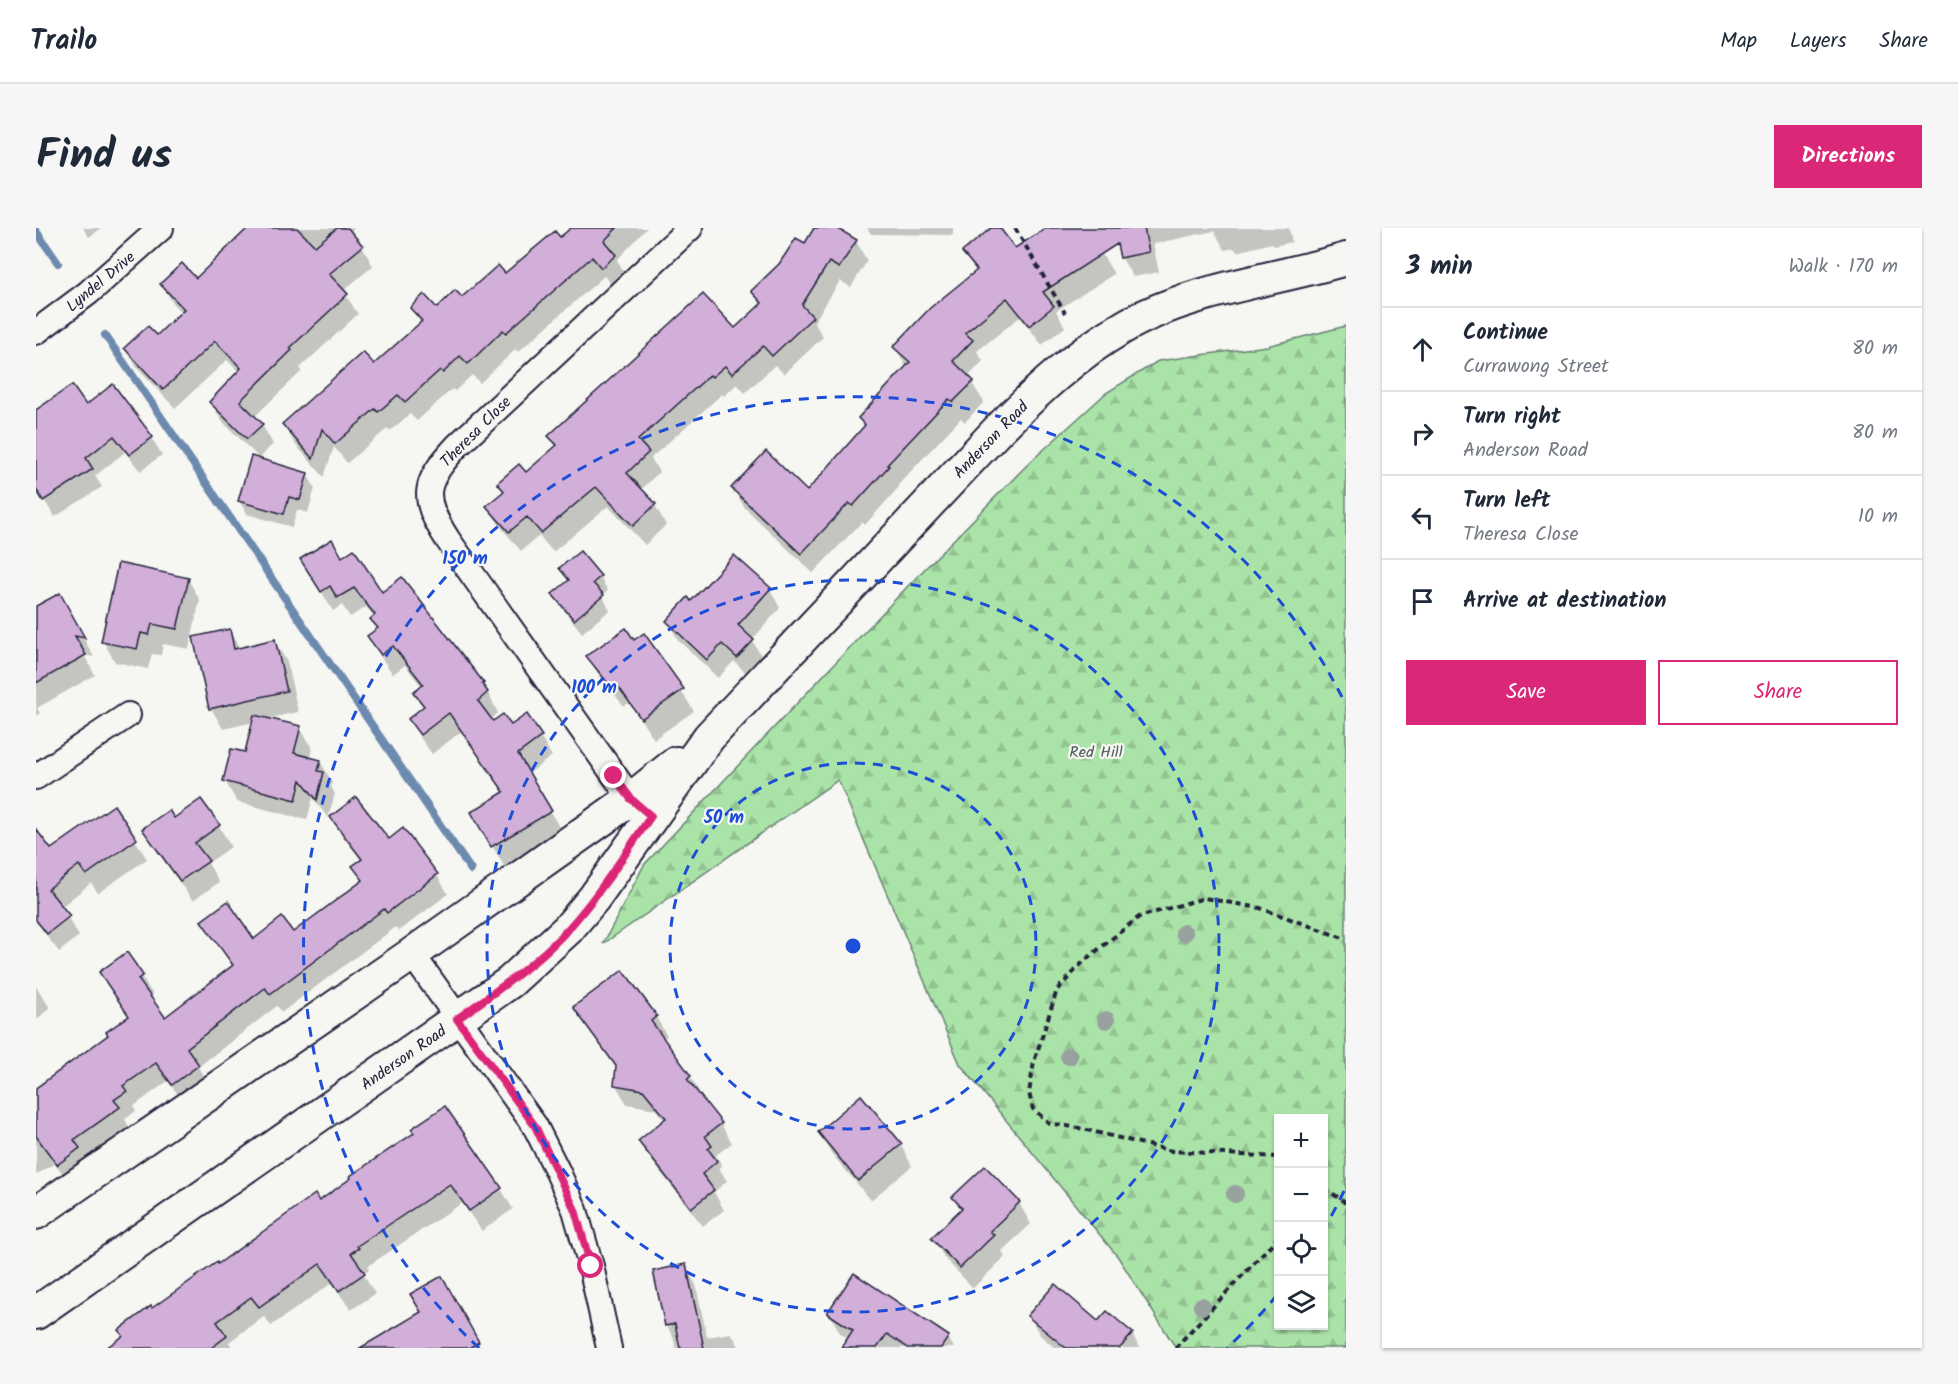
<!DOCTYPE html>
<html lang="en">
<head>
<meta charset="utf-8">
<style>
  body { margin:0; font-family:Kalam,sans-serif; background:#f6f6f7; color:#1f2937 }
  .controls { position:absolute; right:18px; bottom:18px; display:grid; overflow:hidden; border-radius:0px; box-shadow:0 2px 4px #0004 }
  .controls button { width:54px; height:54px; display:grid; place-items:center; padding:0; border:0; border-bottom:2px solid #e0e1e3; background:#fff; color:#1f2937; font:30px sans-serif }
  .stop { position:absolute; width:18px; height:18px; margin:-14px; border:4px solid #db2777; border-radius:50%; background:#fff }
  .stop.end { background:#db2777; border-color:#fff; box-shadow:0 2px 6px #0008 }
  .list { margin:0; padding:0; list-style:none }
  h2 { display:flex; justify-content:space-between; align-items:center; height:78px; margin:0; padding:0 24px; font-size:26px }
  h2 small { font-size:20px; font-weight:400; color:#747a83 }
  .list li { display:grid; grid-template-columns:39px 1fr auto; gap:18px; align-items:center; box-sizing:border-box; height:84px; padding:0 24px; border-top:2px solid #e0e1e3 }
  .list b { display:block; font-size:22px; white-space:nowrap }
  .list p { margin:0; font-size:20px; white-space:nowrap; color:#747a83 }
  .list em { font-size:20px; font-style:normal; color:#747a83 }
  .actions { display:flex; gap:12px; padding:18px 24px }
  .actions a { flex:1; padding:14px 0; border:2px solid #db2777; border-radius:0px; text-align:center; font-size:21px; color:#db2777 }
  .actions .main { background:#db2777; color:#fff }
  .icon { flex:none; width:33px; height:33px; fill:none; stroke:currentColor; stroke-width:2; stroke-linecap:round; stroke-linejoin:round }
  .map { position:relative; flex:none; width:1310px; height:1120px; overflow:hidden; border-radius:0px }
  header { display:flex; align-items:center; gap:36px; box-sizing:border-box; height:84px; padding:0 30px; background:#fff; border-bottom:2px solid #e0e1e3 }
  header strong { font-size:28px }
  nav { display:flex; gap:33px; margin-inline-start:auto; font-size:21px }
  .intro { display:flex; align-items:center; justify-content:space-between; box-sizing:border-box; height:144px; padding:0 36px }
  h1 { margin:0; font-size:42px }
  .button { padding:15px 27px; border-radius:0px; background:#db2777; color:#fff; font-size:21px; font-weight:700 }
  main { display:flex; gap:36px; padding:0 36px }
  aside { flex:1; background:#fff; border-radius:0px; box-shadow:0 2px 4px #0004 }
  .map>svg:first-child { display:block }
  .forest { fill:url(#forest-firs); stroke:#668271; stroke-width:1.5; fill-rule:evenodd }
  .shadow { fill:#0003 }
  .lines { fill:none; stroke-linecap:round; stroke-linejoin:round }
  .stream { stroke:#6c8aae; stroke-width:8 }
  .building { fill:#d2afd9; stroke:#22223b; stroke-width:1.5 }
  .minor-casing { stroke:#22223b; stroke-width:28 }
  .tertiary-casing { stroke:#22223b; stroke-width:36 }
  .path { stroke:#22223b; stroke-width:4; stroke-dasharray:6 4.5; stroke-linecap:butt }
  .minor { stroke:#f6f6f2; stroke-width:24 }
  .tertiary { stroke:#f6f6f2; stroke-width:32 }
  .tree { fill:#98a19f }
  .route { stroke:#db2777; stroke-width:8 }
  .ring { fill:none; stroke:#1d4ed8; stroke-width:3; stroke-dasharray:10 8 }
  .labels { text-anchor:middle; stroke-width:4.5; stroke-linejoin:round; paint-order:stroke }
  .street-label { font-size:16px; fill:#22223b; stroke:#f6f6f2 }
  .park-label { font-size:16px; fill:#4b5c5b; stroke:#f6f6f2 }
  .centre { fill:#1d4ed8; stroke:#f6f6f2; stroke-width:3 }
  .ring-label { font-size:18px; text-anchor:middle; font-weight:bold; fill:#1d4ed8; stroke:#f6f6f2; stroke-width:4.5; stroke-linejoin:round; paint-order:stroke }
</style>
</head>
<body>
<header>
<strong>Trailo</strong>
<nav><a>Map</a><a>Layers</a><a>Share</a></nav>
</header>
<div class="intro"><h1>Find us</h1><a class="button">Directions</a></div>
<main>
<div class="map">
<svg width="1310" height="1120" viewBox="0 0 1310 1120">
  <defs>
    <pattern id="forest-firs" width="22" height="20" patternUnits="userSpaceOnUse" patternTransform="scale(1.5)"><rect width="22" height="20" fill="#aae3a7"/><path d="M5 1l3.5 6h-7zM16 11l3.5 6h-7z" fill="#92c291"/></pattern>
  </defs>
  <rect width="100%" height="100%" fill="#f6f6f2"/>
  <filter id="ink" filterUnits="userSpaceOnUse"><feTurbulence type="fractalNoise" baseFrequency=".0167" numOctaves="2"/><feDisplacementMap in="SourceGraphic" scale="12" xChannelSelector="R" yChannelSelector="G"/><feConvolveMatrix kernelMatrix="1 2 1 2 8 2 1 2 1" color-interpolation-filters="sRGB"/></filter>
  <g filter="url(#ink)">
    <path class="forest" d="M1310 98V1120H1140L1082 1029 924 836 802 552 567 716 608 637 871 359 993 235 1070 165 1122 133 1231 118ZM1242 890H1288V1098H1242Z"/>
    <g class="shadow">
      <path d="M47 0H66L53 9Z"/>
      <path d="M215 0H318L314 4 326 18 337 38 307 63 322 86 264 140 266 143 218 189 226 197 237 216 223 230 186 193 175 174 203 144 191 132 139 180 101 140 90 120 121 109 146 85 137 76 126 56 160 52Z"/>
      <path d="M537 0H611L581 32 590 47 577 59 568 48 482 124 480 121 444 155 436 147 419 163 416 161 381 193 374 186 354 203 352 200 311 235 298 219 288 249 259 216 248 196 338 138 385 96 376 80 401 82 426 72 469 47 524 11Z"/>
      <path d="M780 0H798L820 13 831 33 815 59 804 53 778 94 787 109 748 146 739 137 709 165 701 156 688 168 686 166 615 230 623 244 605 262 619 277 630 297 609 317 572 278 517 324 503 308 485 323 464 298 452 279 468 265 463 255 490 247 521 220 514 208 699 102 725 77 717 63 769 17Z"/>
      <path d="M831 0H917V7L835 6Z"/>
      <path d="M958 0H962L979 22 1013 0H1050L1078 46 1020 83 1029 99 1006 117 984 89 941 123 947 133 932 149 948 174 929 194 925 190 862 257 863 259 829 297 826 294 777 345 709 280 697 260 771 265 829 199 824 190 871 140 859 119 940 44 928 24Z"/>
      <path d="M1079 0H1253L1256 14 1238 18 1236 15 1201 24 1198 20 1189 22 1178 3 1117 16 1123 44 1097 49 1085 29Z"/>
      <path d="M50 179 116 210 126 227 104 243 89 224 59 248 66 259 19 289 0 260V183Z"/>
      <path d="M271 246 279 260 272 285 261 282 256 299 211 286 203 273Z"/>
      <path d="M543 325 564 349 572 363 566 367 574 382 546 405 526 380 518 367 533 354 525 340Z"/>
      <path d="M306 331 345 367 366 351 447 455 462 485 454 492 456 495 475 499 491 488 516 528 492 546 526 604 468 638 437 585 469 566 426 503 396 526 385 511 374 491 388 480 379 464 386 459 369 437 357 446 344 428 333 409 342 402 336 391 339 389 330 379 314 389 306 377 297 383 278 351Z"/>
      <path d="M152 351 164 372 153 421 127 416 125 427 116 426 112 441 79 434 67 413Z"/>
      <path d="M734 361 744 380 716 412 727 431 712 447 698 433 682 450 642 412 632 393 656 375Z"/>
      <path d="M23 367 58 429 48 427 59 447 1 480 4 485 0 488V380Z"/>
      <path d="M193 402 204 421 239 413 251 434 262 484 230 491 264 500 276 520 274 530 284 533 296 554 295 559 299 566 292 590 277 570 271 592 201 574 189 553 210 526 218 494 187 501 175 480Z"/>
      <path d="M608 407 658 483 618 511 593 475 588 478 564 449 552 429 598 414Z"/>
      <path d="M78 579 111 631 62 665 55 655 25 679 43 708 23 724 2 696 0 697V625L15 623Z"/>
      <path d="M296 590 352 613 367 602 401 647 412 666 363 703 360 699 246 784 241 778 162 839 173 857 148 875 132 853 98 878 100 883 89 891 93 899 49 931 54 940 33 955 19 935 0 947V862L74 808 94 790 65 744 91 726 117 767 114 769 129 791 197 739 167 693 218 713 257 706 327 654 318 639 326 633 307 609Z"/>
      <path d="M138 592 183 598 195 619 172 635 183 654 157 673 120 622 108 601Z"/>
      <path d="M587 744 620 789 631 808 626 812 654 848 665 867 663 869 685 896 696 915 680 927 686 938 683 940 691 953 678 964 688 982 667 998 615 932 604 913 629 893 619 881 591 876 579 856 581 841 550 798 539 779Z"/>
      <path d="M0 758 14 780 0 792Z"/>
      <path d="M783 904 865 917 876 938 835 972 795 925Z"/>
      <path d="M379 906 465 961 477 981 446 1003 426 975 332 1038 333 1041 327 1045 339 1066 315 1082 296 1055 235 1098 228 1088 193 1114 196 1120H73L88 1108 116 1082 283 975Z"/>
      <path d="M949 940 983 975 995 996 966 1023 969 1029 937 1060 909 1031 897 1010 926 983 918 969Z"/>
      <path d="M649 1038 660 1057 671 1109 695 1105 704 1120H640L637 1109 631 1098Z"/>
      <path d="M405 1050 445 1120H327L387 1085Z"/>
      <path d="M793 1085 912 1109 918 1120H807L813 1111 804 1105Z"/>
      <path d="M993 1088 1063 1095 1096 1106 1104 1120H1019L1004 1107Z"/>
    </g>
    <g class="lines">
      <g class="stream">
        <path d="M0 3 22 35"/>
        <path d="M69 107 435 642"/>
      </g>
    </g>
    <g class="building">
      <path d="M212 0H261L279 18 301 0H312L327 18 293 46 312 66 254 120 256 122 204 173 227 196 211 211 173 174 205 140 179 113 127 162 88 120 112 98 121 107 148 81 124 56 146 35 160 50Z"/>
      <path d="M535 0H581L568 13 580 27 565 40 556 29 470 105 467 102 432 136 424 128 407 145 404 142 369 174 362 167 342 184 339 181 299 216 286 201 277 231 246 196 327 124 338 136 386 93 374 80 388 66 401 80 419 62 426 69 462 37 469 45 519 3 524 9Z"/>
      <path d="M778 0H801L821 12 803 40 793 34 766 77 777 89 736 128 727 118 696 146 689 138 676 149 674 147 602 212 613 224 591 245 620 276 597 298 560 259 505 305 491 289 473 304 450 278 468 263 461 255 483 236 490 244 521 217 512 208 667 66 699 100 726 75 715 63 743 36 760 10 769 15Z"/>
      <path d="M955 0H964L979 20 1010 0H1108L1113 24 1084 30 1081 16 1007 64 1018 78 993 98 971 70 929 105 937 112 917 133 938 153 917 174 913 171 851 237 853 238 817 278 813 275 765 326 695 260 730 223 771 263 829 197 822 190 874 134 857 119 894 80 941 42 926 24Z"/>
      <path d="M77 156 117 209 93 227 78 208 50 230 57 241 7 273 0 261V182L36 157 50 177Z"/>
      <path d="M215 228 272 245 264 272 253 269 248 286 202 273Z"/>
      <path d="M296 311 306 329 318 321 346 364 366 349 448 455 446 456 452 464 442 473 457 493 467 486 475 497 491 486 506 508 482 526 516 583 455 619 435 584 468 564 413 485 384 507 372 491 388 478 377 464 387 456 357 418 345 427 331 408 342 400 334 391 339 387 318 360 301 370 294 358 285 364 264 331Z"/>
      <path d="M544 323 565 348 557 355 568 367 538 392 516 366 533 352 523 340Z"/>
      <path d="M698 327 735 360 702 397 718 412 701 430 686 416 671 432 630 393 652 369 655 373Z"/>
      <path d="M82 335 153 350 141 401 116 396 113 407 105 405 101 421 65 414Z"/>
      <path d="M24 365 49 410 39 408 50 427 0 455V378Z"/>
      <path d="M590 400 598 412 608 405 648 461 605 491 580 455 575 459 550 428Z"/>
      <path d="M194 401 198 421 239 411 251 463 173 481 157 409Z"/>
      <path d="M218 487 265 498 258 525 285 532 282 543 288 544 281 572 265 552 260 572 187 553 195 521 209 524Z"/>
      <path d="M320 569 353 611 367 600 402 646 351 685 348 681 234 766 229 760 151 820 163 837 136 857 120 835 87 858 91 863 78 872 84 879 38 912 44 920 21 937 0 908V860L72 807 70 804 93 788 63 744 91 724 107 747 102 751 129 789 197 737 165 693 192 673 218 711 246 689 257 704 327 652 316 638 326 631 294 589Z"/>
      <path d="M165 571 184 597 159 615 173 633 144 653 106 601 133 582 138 590Z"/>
      <path d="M78 577 101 611 50 647 43 637 12 661 34 688 11 706 0 692V601L15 621Z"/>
      <path d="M587 742 621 788 615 793 655 848 651 851 686 895 669 908 676 918 672 921 681 933 666 946 678 962 655 980 602 913 630 890 607 862 578 857 580 838 537 779Z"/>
      <path d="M825 867 866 916 822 953 782 904Z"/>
      <path d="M409 878 466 960 433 983 414 956 321 1018 323 1020 315 1025 329 1045 303 1063 284 1036 223 1079 215 1069 181 1094 191 1108 175 1120H70L87 1108 83 1102 115 1078 116 1080 181 1034 182 1036 279 966 283 973 315 950 314 948 378 905 375 901Z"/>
      <path d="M949 938 984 974 954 1003 958 1007 924 1040 895 1010 926 980 916 969Z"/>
      <path d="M650 1036 668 1120H644L639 1096 629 1098 617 1043Z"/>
      <path d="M818 1045 913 1108 905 1120H872L851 1106 841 1120H805L817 1102 791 1085Z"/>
      <path d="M406 1048 443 1114 433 1120H324L385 1084 374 1066Z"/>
      <path d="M1019 1056 1062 1093 1071 1083 1097 1105 1084 1120H1030L991 1088Z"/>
    </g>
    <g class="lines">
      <g class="minor-casing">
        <g id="minor">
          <path d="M0 104 52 65 125 0"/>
          <path d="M0 549 92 487"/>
          <path d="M609 582 595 571 412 312C384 269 387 255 421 218L654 0"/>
          <path d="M376 726 499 898 520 940 539 982 555 1038 573 1120"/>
        </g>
      </g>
      <g class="tertiary-casing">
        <g id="tertiary">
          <path d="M0 985 376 726 595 571 640 535"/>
          <path d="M0 1085 474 754 532 701 558 670 673 509 962 202C1001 163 1039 127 1086 100 1150 62 1239 52 1310 31"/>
        </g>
      </g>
      <g class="path">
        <path d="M979 0 1029 85"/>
        <path d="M1242 929 1136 923 1043 900 1013 895 997 881 993 865 998 834 1021 762 1048 733 1103 689 1168 670 1224 680 1310 711"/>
        <path d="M1288 960 1308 973 1310 979"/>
        <path d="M1139 1120 1242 1009"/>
      </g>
      <use href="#minor" class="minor"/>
      <use href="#tertiary" class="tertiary"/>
    </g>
    <g class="tree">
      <circle cx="1148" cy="705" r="9"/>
      <circle cx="1070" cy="792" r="9"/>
      <circle cx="1033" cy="828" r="9"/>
      <circle cx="1199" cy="966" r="9"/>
      <circle cx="1166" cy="1078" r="9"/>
    </g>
  </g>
  <g class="lines" filter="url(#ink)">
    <path class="route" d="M555 1038 539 982 499 898 421 791C460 763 501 736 533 700 564 665 589 626 615 588L595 571 578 548"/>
  </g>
  <g class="ring">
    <circle cx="817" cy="718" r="183"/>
    <circle cx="817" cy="718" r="366"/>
    <path d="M1308 963A549 549 0 0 1 1288 1001M1241 1067A549 549 0 0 1 1191 1120M443 1120A549 549 0 1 1 1308 473"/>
  </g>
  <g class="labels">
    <g class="street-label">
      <text transform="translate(64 53) rotate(-40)" y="6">Lyndel Drive</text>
      <text transform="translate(439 203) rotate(-45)" y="6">Theresa Close</text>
      <text transform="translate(954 211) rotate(-46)" y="6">Anderson Road</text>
      <text transform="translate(367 829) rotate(-35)" y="6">Anderson Road</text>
    </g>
    <g class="park-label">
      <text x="1060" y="529">Red Hill</text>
    </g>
  </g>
  <circle cx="817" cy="718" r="9" class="centre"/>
  <g class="ring-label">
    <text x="429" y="336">150 m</text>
    <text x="558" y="465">100 m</text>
    <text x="688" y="595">50 m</text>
  </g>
</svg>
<div class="controls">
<button>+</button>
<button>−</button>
<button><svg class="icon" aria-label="locate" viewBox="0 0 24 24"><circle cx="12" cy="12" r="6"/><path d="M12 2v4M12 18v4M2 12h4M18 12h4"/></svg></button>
<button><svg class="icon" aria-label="layers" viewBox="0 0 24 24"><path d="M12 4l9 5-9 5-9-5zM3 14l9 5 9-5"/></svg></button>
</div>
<div class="stop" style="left:555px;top:1038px"></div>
<div class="stop end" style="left:578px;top:548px"></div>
</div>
<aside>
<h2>3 min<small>Walk · 170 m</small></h2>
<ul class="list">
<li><svg class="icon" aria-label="ahead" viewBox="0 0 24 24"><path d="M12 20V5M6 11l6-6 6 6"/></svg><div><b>Continue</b><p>Currawong Street</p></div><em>80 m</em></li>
<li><svg class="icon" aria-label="right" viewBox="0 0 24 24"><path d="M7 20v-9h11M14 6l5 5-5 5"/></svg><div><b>Turn right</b><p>Anderson Road</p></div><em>80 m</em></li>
<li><svg class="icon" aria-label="left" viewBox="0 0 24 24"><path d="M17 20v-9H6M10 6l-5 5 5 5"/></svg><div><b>Turn left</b><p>Theresa Close</p></div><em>10 m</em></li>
<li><svg class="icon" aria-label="arrive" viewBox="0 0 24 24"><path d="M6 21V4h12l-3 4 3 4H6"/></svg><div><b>Arrive at destination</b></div></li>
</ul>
<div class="actions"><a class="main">Save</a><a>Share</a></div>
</aside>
</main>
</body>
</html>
